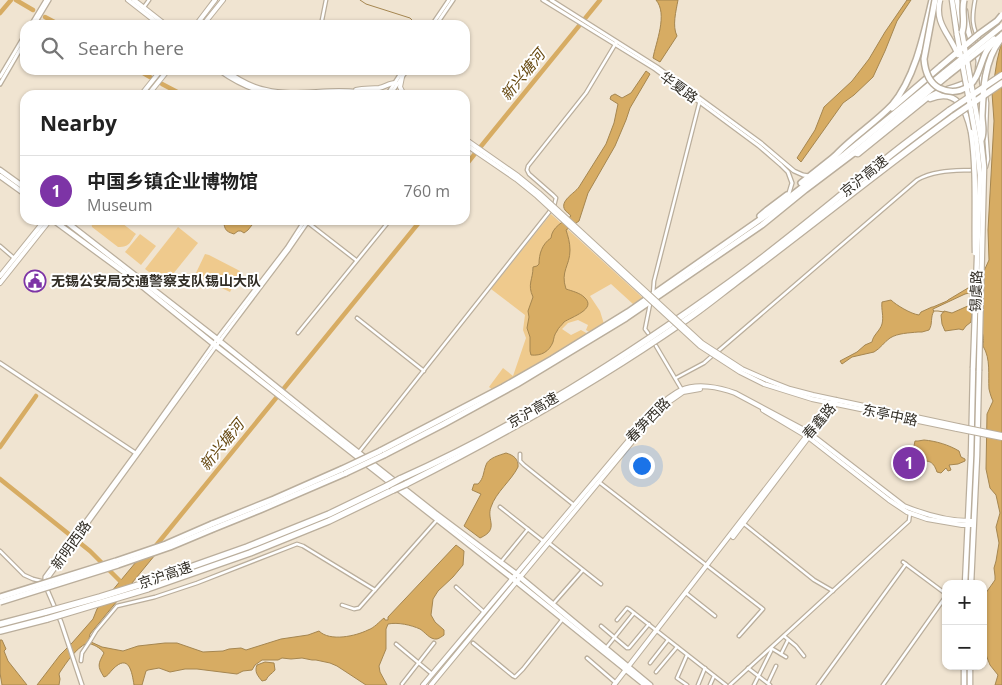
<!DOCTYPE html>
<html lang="en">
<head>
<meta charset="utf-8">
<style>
  body { margin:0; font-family:"Open Sans","Noto Sans SC",sans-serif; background:#f2f2f2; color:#222 }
  .controls { position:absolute; right:15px; bottom:15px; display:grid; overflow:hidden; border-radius:10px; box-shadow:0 1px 4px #0004 }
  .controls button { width:45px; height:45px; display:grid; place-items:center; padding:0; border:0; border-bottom:1px solid #e0e0e0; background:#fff; color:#222; font:25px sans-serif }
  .you { position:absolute; left:641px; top:465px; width:18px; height:18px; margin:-12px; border:4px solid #fff; border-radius:50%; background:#1a73e8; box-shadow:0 0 0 8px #1a73e833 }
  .badge { display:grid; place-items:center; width:32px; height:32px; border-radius:50%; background:#7d34a6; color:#fff; font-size:16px; font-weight:700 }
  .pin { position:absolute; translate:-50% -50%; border:2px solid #fff; box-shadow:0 1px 5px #0006 }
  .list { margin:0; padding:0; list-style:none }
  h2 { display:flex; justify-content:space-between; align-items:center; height:65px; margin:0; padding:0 20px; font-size:21px }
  h2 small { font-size:16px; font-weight:400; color:#767676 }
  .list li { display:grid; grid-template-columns:32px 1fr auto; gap:15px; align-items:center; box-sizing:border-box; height:70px; padding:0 20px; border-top:1px solid #e0e0e0 }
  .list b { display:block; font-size:19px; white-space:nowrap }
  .list p { margin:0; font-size:16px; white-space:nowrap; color:#767676 }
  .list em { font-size:16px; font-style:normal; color:#767676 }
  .icon { flex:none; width:28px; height:28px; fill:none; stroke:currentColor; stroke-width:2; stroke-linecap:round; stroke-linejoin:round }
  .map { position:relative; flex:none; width:1002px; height:685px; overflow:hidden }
  .search { position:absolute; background:#fff; box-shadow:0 1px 4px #0004; left:20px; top:20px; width:450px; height:55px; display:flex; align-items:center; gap:12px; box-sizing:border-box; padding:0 18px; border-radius:15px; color:#767676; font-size:19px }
  .panel { position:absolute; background:#fff; box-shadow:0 1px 4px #0004; left:20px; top:90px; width:450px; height:135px; border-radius:15px }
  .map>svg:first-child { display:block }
  .green { fill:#efca8d }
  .water { fill:#d7ac63; stroke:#a58650 }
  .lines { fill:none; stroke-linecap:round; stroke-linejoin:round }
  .stream { stroke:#a58650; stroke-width:1 }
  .river { stroke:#d7ac63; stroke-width:4.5 }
  .minor-casing { stroke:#baae9c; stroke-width:5 }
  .tertiary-casing { stroke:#baae9c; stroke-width:5.5 }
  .secondary-casing { stroke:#baae9c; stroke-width:6 }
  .primary-casing { stroke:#baae9c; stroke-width:7 }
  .trunk-casing { stroke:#baae9c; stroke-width:8 }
  .motorway-casing { stroke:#baae9c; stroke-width:8 }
  .minor { stroke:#fff; stroke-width:2.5 }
  .tertiary { stroke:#fff; stroke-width:3 }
  .secondary { stroke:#fff; stroke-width:4 }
  .primary { stroke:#fff; stroke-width:4.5 }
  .trunk { stroke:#fff; stroke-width:5 }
  .motorway { stroke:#fff; stroke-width:5.5 }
  .secondary-bridge-casing { stroke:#baae9c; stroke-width:6; stroke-linecap:butt }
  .primary-bridge-casing { stroke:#baae9c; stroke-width:7; stroke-linecap:butt }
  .trunk-bridge-casing { stroke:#baae9c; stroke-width:8; stroke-linecap:butt }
  .motorway-bridge-casing { stroke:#baae9c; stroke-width:8; stroke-linecap:butt }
  .secondary-bridge { stroke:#fff; stroke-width:4 }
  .primary-bridge { stroke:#fff; stroke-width:4.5 }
  .trunk-bridge { stroke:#fff; stroke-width:5 }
  .motorway-bridge { stroke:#fff; stroke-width:5.5 }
  .labels { text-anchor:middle; stroke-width:4; stroke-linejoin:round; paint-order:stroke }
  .street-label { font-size:14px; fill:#302c24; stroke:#fff }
  .poi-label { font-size:14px; font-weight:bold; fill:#302c24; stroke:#fff; text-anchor:start }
  .water-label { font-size:15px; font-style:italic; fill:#674910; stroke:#fff }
</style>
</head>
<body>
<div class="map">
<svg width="1002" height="685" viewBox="0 0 1002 685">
  <rect width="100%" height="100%" fill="#f0e4d1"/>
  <g class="green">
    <path d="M551 214 644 299 635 305 633 304 611 284 590 296 600 311 604 324 591 333 586 330 588 325 578 320 568 323 562 329 571 335 581 330 588 334 493 390 489 387 503 368 513 376 526 338 523 330 525 315 491 289Z"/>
    <path d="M91 220H118L136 234C130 241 131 247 118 247L92 227Z"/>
    <path d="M178 227 198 243 165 284 145 269Z"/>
    <path d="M140 234 156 246 141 265 125 252Z"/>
    <path d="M205 254 209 255 240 271 230 292 195 275Z"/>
  </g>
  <g class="water">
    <path d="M656 0H678C676 11 672 26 677 36L660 62 653 58C656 42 668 14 656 0Z"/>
    <path d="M907 0H911L897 21 885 51 873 77 854 95 843 103 801 162 797 158 815 130 824 107 852 81 869 59 885 32Z"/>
    <path d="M1002 40V685H995L998 675 990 665 983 647V597L995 580V576L994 568 996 561 999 543 996 527 1000 513 996 495 990 488 986 469 987 414 993 401C991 397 990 393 989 389 988 375 991 359 983 346 984 339 984 332 978 327V313L977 312H972L971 322 966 326 963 330 959 329 945 331 942 324 941 315 944 311 952 313 970 305V294L969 293 965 294 933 309V310L934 311C930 317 933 324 929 330L922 332H918C909 333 898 333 890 338 884 342 881 348 874 352L852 357 842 364 840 361 857 352 865 345 872 342C873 335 880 331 882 324 884 316 881 310 882 302L891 300C896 305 911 314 919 315L921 312 932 307H933L947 301 948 300 973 285 984 271 989 260 988 230 994 121 992 93 997 61Z"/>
    <path d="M646 71 650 74 630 108 626 120 615 146 588 193 579 221 566 230C568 236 570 243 570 250 570 266 560 271 566 289 572 291 580 293 584 297 598 309 571 317 564 322 562 325 558 328 557 331 554 335 554 338 553 342 549 352 541 356 531 355L530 351V337L527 328 529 317 528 311 533 297C527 284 533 280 533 267L537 266 539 264C539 254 542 244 551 238 552 227 563 222 571 216 569 213 566 212 565 210 559 201 575 193 579 187L606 144 614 123 618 104 610 99 611 96 615 94 622 98 631 93Z"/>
    <path d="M219 220H256L248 230 244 233 241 231H238L234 234C228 232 225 231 224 224Z"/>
    <path d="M924 440C936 441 949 445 959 451L961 457 965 459V461L958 464 949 465 951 470 948 471 946 468 941 473 937 472C933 460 928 460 916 462L917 456 912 455 915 441H918Z"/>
    <path d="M506 453C513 455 519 459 518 467 511 481 496 492 491 507 486 520 500 529 480 538L464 526 481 494 472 490 474 484H478C484 478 483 473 486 465 488 458 500 455 506 453Z"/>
    <path d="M456 545 464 551 463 565 453 577 438 591 433 599 431 615 435 622 444 630V635C441 637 440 638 437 639 430 640 425 632 420 629 411 625 398 622 388 624L386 629V649L379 666 380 672 387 685H366L337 666 330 663 316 660H312L302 658 291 659 282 658 278 660H262L255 665 252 670 243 671 237 674 197 669H185L170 672 159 668 148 670 146 671 142 685H134C132 672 129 653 113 669 109 673 108 676 104 677 97 666 98 664 104 653 101 648 93 644 87 643 75 649 67 662 60 672L59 674 60 679 59 685H37L60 655 72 643 93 619 97 609 136 562 155 555 90 634 89 639 91 642 102 647 123 651 138 646 165 643H177L203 652 223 651 229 649 241 648 246 650 281 639 308 635 319 631C330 642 356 636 368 630 374 628 379 622 384 618L385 620H388V617Z"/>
    <path d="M0 640H2L6 649 4 651 8 661 27 685H2L0 673Z"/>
    <path d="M265 662 274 663 275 670C272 674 268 675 266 680L262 681C258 676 254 672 257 665Z"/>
  </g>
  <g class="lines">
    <g class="stream">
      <path d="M360 0 366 4 410 18 412 20 411 25"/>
      <path d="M934 311H938L944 312"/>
    </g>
    <g class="river">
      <path d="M16 0 33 10"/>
      <path d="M0 13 11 0"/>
      <path d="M45 17 60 25"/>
      <path d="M138 70 150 77"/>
      <path d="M162 84 183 95"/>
      <path d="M465 166 600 0"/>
      <path d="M0 447 36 396"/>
      <path d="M0 479 90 551 124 585"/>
      <path d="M154 548 421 220"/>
    </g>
    <g class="minor-casing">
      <g id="minor">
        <path d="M975 0C972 16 971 28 981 42"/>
        <path d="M144 7 149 0"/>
        <path d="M321 25 326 0"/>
        <path d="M983 88C978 78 984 67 987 57V53"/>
        <path d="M986 96 987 103 986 131 988 159 986 167"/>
        <path d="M307 222 356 260"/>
        <path d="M0 246 14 258"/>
        <path d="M653 294 654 281 700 100"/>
        <path d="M357 318 424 371"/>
        <path d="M298 333 390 220"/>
        <path d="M648 333 645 329 650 304"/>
        <path d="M656 346 682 390"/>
        <path d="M717 352 917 180C934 170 954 171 973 170"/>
        <path d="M676 378 704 363 713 355"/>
        <path d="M359 452 554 206 556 198 553 195 529 174 527 170 528 166 586 93 616 43"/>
        <path d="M520 454V461L524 465 574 505"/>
        <path d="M599 482 763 609 739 636"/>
        <path d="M500 507 543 541"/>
        <path d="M743 523 814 580 833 591"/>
        <path d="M549 543 601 584"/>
        <path d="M0 551 24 575 33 579 45 582"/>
        <path d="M501 562 528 529"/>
        <path d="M903 562 946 594"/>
        <path d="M456 587 484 612"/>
        <path d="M686 593 715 616"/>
        <path d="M553 604 583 570"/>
        <path d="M342 605 354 609 359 608 437 520"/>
        <path d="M617 620 627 608 629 609 726 685"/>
        <path d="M601 626 627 648H629L649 624"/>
        <path d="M784 636 796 646 804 656"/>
        <path d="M473 643 513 676 515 677 523 669 562 620"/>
        <path d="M396 644 432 674"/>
        <path d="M606 648 634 613"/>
        <path d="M781 654 788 640"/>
        <path d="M587 658 616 683"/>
        <path d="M81 661 82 653 90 641 96 631 117 606 155 597 197 583 297 544 303 546 375 590"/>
        <path d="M650 663 668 640"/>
        <path d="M748 668 770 685"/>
        <path d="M656 672 677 647"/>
        <path d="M768 683 776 666"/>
        <path d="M402 684 434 643"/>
        <path d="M687 685 677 678 687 655"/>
        <path d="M698 685 705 668"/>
        <path d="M710 685 714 676"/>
        <path d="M730 685 909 521 910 513"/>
        <path d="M754 685 771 651V648L786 657"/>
        <path d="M818 685 906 564"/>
        <path d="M883 685 946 596"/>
      </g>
    </g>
    <g class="tertiary-casing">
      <g id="tertiary">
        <path d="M543 0 655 69 759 146 781 165 788 172 792 183 789 193"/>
        <path d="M551 0 657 67 761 143 794 171 803 175 809 176"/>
        <path d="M31 25 46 0"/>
        <path d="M34 25 49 0"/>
        <path d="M432 25 449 0"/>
        <path d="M436 25 453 0"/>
        <path d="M0 77 25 35"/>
        <path d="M0 84 25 41"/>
        <path d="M387 95 403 70"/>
        <path d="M390 95 407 70"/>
        <path d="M0 363 137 454"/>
        <path d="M45 582 216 346 289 249 309 220"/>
        <path d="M45 582V577L136 453 217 339 287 248 305 220"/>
        <path d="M46 587 61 622 82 685"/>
      </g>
    </g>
    <g class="secondary-casing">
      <g id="secondary">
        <path d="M128 0 160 25"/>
        <path d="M134 0 166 25"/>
        <path d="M196 25 215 0"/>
        <path d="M203 25 223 0"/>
        <path d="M219 70C237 83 256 92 278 95"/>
        <path d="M225 70C237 79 251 87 266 90 289 96 315 91 339 91 352 91 364 92 377 95"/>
        <path d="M402 77 400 87 404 95"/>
        <path d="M356 90C364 88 371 89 379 88 385 87 389 83 395 83"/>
        <path d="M141 95 161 70"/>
        <path d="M148 95 168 70"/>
        <path d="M316 95 341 94 358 95"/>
        <path d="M0 276 45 220"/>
        <path d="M0 283 50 220"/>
        <path d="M767 380 790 389 813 395 958 426"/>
        <path d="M764 384 812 399 957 429"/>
        <path d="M763 410 808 437 889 500 907 512 927 519 962 525H974"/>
        <path d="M733 537 811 434 834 406 836 400"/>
        <path d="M423 685 655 409C663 402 671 395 681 390 697 383 719 387 735 393L808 432 904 506C926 515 950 522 974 521"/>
        <path d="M431 685 660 408 683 392 700 389"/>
        <path d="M614 685 832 403 836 400"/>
      </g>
    </g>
    <g class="primary-casing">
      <g id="primary">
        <path d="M952 0 957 35"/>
        <path d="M957 0 962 29"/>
        <path d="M965 11C966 20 967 29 970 37 975 48 981 55 978 69"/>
        <path d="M930 99C957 88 966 109 971 132"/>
        <path d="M854 153 858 154 926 99C932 95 938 92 945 90 955 86 965 85 973 78"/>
        <path d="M0 170 25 188"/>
        <path d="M0 176 25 194"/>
        <path d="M53 220 132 278 216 346 517 582 645 685"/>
        <path d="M64 220 217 339 331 431 435 513 515 573 650 685"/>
        <path d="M965 584 971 456 973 368"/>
        <path d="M971 584 977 456 979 371"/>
        <path d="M964 685V666"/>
        <path d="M970 685V666"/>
      </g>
    </g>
    <g class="trunk-casing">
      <g id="trunk">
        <path d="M892 108 941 66"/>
        <path d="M834 157C851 138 874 124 892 105 915 78 924 34 932 0"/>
        <path d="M801 183 835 156"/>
        <path d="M760 216 767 210 787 195"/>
        <path d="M380 451 503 387 552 359 628 312 768 214 845 154 945 72"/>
        <path d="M384 455 444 424 517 384 626 318 762 225 805 190 854 153 947 76"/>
        <path d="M212 524 274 499 342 469"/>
        <path d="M213 529 260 510 346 473"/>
      </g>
    </g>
    <g class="motorway-casing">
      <g id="motorway">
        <path d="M400 479C517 427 626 357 730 282 784 243 835 199 887 158 908 141 929 126 950 110"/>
        <path d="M406 484C501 436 595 383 683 322 701 310 718 296 735 283 809 228 880 170 954 116"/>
        <path d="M145 583 247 547 329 514 387 486"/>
        <path d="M147 589 250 553 329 521 393 490"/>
        <path d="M0 624 46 612"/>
        <path d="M0 631 47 619"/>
      </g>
    </g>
    <use href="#minor" class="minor"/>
    <use href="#tertiary" class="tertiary"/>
    <use href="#secondary" class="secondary"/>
    <use href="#primary" class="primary"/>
    <use href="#trunk" class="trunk"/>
    <use href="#motorway" class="motorway"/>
    <g class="secondary-bridge-casing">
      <g id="secondary-bridge">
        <path d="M465 139 518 176 539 193 702 343 742 369 767 380"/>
        <path d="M465 144 516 179 537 196 700 346 740 372 764 384"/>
        <path d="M958 426 1002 435"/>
        <path d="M957 429 1002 438"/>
      </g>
    </g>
    <g class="primary-bridge-casing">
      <g id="primary-bridge">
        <path d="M940 0C934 24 950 34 958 55"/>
        <path d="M962 32 981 140 984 167 979 371"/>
        <path d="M957 35 976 138 980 175 973 368"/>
        <path d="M971 132C977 172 974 212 975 253"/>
      </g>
    </g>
    <g class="trunk-bridge-casing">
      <g id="trunk-bridge">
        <path d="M935 0 924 59C925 71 928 82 939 88 953 95 969 91 976 77 980 69 982 60 986 52 990 45 996 40 1002 35"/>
        <path d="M962 32C966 22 961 11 964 0"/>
        <path d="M941 66 979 34 997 21 1002 15"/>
        <path d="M945 72 1002 26"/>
        <path d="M947 76 994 39"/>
        <path d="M981 140C985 133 982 124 982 116 983 91 984 60 1001 39"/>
        <path d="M342 469 380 451"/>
        <path d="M346 473 384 455"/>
        <path d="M0 597 116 561 166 544 212 524"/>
        <path d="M0 602 118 565 170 547 213 529"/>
      </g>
    </g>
    <g class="motorway-bridge-casing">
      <g id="motorway-bridge">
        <path d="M950 110 1002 75"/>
        <path d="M954 116 1002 83"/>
        <path d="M387 486 400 479"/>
        <path d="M393 490 406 484"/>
        <path d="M46 612 100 597 145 583"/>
        <path d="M47 619 147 589"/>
      </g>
    </g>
    <use href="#secondary-bridge" class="secondary-bridge"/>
    <use href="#primary-bridge" class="primary-bridge"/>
    <use href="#trunk-bridge" class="trunk-bridge"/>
    <use href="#motorway-bridge" class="motorway-bridge"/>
  </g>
  <defs>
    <g id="civic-ring" transform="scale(1.125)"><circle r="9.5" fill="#fff" stroke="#7d34a6" stroke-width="1.5"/><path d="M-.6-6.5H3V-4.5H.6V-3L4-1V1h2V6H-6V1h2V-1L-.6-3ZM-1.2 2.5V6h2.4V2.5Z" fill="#7d34a6"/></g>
  </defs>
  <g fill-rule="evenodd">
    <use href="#civic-ring" x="35" y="281"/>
  </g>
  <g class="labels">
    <g class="street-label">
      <text transform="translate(679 87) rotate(36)" y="5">华夏路</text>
      <text transform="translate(864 176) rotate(-39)" y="5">京沪高速</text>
      <text transform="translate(976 291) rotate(-88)" y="5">锡虞路</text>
      <text transform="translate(533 410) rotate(-30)" y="5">京沪高速</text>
      <text transform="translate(890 415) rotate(12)" y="5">东亭中路</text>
      <text transform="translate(648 420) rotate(-46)" y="5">春笋西路</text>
      <text transform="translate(819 421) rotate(-49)" y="5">春鑫路</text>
      <text transform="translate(71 545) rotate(-54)" y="5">新明西路</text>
      <text transform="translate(165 575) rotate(-19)" y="5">京沪高速</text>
    </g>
    <g class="poi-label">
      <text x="51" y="286">无锡公安局交通警察支队锡山大队</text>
    </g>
    <g class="water-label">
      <text transform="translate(523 75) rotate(-51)" y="5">新兴塘河</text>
      <text transform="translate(222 445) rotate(-51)" y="5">新兴塘河</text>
    </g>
  </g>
</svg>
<div class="controls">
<button>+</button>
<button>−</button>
</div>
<div class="you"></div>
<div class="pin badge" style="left:909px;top:463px">1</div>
<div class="search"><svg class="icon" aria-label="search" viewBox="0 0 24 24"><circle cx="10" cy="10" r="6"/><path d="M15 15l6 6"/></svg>Search here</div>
<section class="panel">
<h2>Nearby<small></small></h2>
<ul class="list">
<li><span class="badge">1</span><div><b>中国乡镇企业博物馆</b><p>Museum</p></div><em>760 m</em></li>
</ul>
</section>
</div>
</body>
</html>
